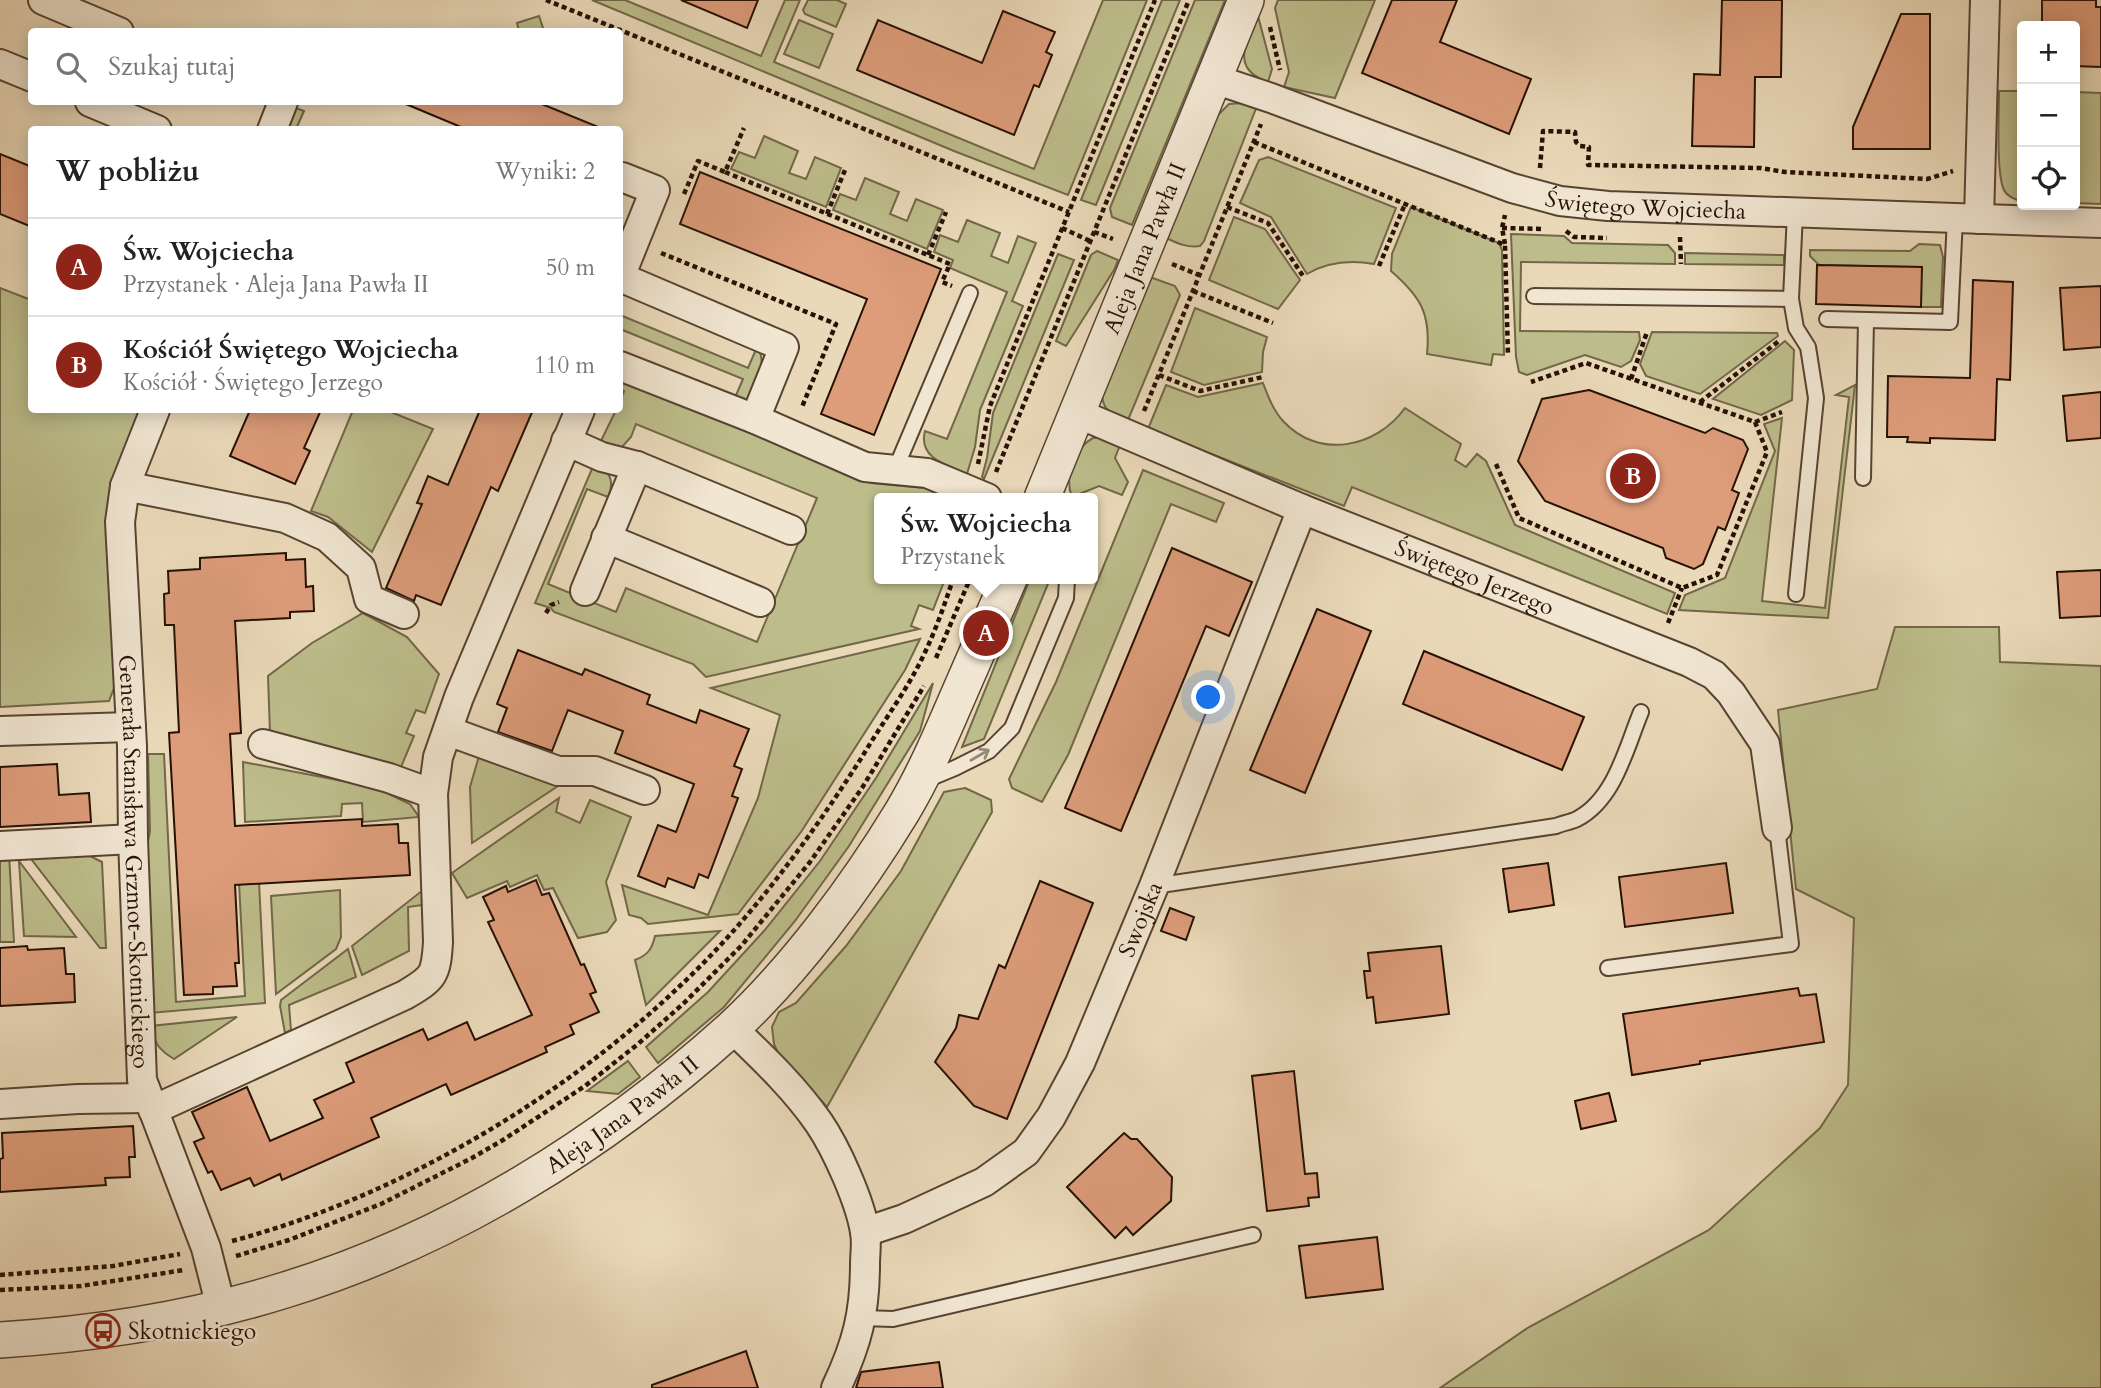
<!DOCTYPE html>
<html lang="pl">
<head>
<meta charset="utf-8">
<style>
  body { margin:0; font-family:Cardo,serif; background:#f6f6f6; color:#222 }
  .controls { position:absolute; right:21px; top:21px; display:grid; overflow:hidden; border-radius:7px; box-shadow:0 4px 18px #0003 }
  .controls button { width:63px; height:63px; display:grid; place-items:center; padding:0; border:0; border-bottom:2px solid #e0e0e0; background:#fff; color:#222; font:35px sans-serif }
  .you { position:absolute; left:1209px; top:698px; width:24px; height:24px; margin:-18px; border:5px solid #fff; border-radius:50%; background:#1a73e8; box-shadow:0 0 0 10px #1a73e833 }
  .badge { display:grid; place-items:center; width:46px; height:46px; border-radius:50%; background:#8f2418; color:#fff; font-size:23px; font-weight:700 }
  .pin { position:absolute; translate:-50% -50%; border:4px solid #fff; box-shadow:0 2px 7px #0006 }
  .popup { position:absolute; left:874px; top:493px; width:224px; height:91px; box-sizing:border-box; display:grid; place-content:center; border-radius:7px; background:#fff; filter:drop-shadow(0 2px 5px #0005); font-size:23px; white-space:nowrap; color:#767676 }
  .popup b { font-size:26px; color:#222 }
  .popup::after { content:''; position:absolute; left:50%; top:100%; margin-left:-14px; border:14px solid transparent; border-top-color:#fff }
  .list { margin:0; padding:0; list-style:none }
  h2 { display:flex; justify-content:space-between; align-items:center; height:91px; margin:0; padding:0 28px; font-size:30px }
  h2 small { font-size:23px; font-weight:400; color:#767676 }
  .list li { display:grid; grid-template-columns:46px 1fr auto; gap:21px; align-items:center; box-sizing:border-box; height:98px; padding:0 28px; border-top:2px solid #e0e0e0 }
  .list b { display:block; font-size:26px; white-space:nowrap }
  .list p { margin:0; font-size:23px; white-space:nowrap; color:#767676 }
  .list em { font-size:23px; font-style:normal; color:#767676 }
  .icon { flex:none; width:38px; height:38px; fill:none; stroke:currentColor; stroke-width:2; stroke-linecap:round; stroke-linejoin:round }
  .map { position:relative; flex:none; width:2101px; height:1388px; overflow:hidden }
  .search { position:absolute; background:#fff; box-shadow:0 4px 18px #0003; left:28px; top:28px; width:595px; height:77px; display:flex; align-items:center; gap:18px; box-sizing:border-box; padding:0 24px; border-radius:7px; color:#767676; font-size:26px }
  .panel { position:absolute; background:#fff; box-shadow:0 4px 18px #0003; left:28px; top:126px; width:595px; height:287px; border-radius:7px }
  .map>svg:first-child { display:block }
  .green { fill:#bdbd8b; stroke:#726748; stroke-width:2 }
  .building { fill:#dd9c7a; stroke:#271104; stroke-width:2 }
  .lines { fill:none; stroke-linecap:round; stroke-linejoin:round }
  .service-casing { stroke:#584331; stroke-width:18 }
  .minor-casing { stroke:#584331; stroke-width:32 }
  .tertiary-casing { stroke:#584331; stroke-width:38 }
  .path { stroke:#271104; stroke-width:4.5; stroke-dasharray:5 3.5; stroke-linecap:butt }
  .service { stroke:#f1e6d2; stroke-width:14 }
  .minor { stroke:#f1e6d2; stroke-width:28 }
  .tertiary { stroke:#f1e6d2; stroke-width:35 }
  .oneway { stroke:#968675 }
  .labels { text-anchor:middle; stroke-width:5; stroke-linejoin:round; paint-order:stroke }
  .street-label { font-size:23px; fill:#271104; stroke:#f1e6d2 }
  .poi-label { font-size:23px; fill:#271104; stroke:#f1e6d2; text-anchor:start }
</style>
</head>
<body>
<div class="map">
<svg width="2101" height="1388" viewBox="0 0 2101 1388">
  <rect width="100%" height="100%" fill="#ead9b9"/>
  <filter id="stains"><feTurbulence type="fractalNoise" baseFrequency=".00286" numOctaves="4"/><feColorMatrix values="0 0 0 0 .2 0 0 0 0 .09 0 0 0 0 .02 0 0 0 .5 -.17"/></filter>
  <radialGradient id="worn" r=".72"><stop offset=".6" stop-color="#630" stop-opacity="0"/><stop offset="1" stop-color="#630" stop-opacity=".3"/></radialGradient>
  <g class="green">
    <path d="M592 0H625L761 56 785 0H800L774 62 1034 169 1103 0H1147L1068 195 954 151Z"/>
    <path d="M808 0H837L846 4 836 27 805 14 803 10Z"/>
    <path d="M1162 0H1180L1096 205 1081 200Z"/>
    <path d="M1195 0H1225L1132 225 1112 217 1110 208Z"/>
    <path d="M1278 0H1375L1335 98 1284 87 1289 72 1275 8Z"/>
    <path d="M539 16 544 31H519L517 23Z"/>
    <path d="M1258 16 1272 69 1268 82C1230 69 1246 43 1258 16Z"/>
    <path d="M799 20 833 34 819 68 784 54Z"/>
    <path d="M1999 91H2022V201C2015 200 2007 196 2004 190 1996 174 1999 112 1999 91Z"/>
    <path d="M2075 92 2101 93V204L2075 203Z"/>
    <path d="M1244 103 1257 106 1204 241 1200 246C1187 248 1177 243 1166 238L1217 116 1229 104Z"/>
    <path d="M296 108 304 111 296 129 287 130Z"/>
    <path d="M764 136 798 151 789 173 806 179 815 157 841 168 826 207 731 169 739 152 755 158Z"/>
    <path d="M1268 157 1396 208 1374 264C1351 260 1329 261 1307 274L1271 217 1240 203 1259 160Z"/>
    <path d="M865 178 899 192 890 214 907 221 916 199 943 210 927 249 833 210 840 194 856 200Z"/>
    <path d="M1411 207 1499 243 1502 250 1504 355 1493 354 1491 365 1427 354C1431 314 1421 297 1391 271L1392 254Z"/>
    <path d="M1234 217 1265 229 1300 280 1278 309 1209 280Z"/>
    <path d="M967 220 1000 233 991 256 1008 263 1018 236 1036 243 1012 301 1023 306 980 410 975 447 967 474C946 465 918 458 925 431L947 439 1007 292 950 268 953 260 934 252 940 235 958 242Z"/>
    <path d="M1511 234 1564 236 1572 243 1668 245 1675 253V264L1521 262 1520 331 1639 332 1640 340 1631 361 1621 367 1585 355 1527 375 1519 372 1516 357Z"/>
    <path d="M1919 244 1940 245 1943 257 1941 307H1921V267L1819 265 1810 256V250L1910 251Z"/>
    <path d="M1097 251 1118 260 1114 270 1066 346 1056 341 1091 255Z"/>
    <path d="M1685 253 1784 255V265L1685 264Z"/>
    <path d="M1058 254 1074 260 984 479 982 477 987 458 993 413Z"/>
    <path d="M1150 277 1175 286 1180 295 1128 420C1113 415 1102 412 1102 393Z"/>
    <path d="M0 288 31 300 32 410H142L119 675 109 701 0 707Z"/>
    <path d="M1195 308 1267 337 1263 352 1262 372 1204 385 1171 372Z"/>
    <path d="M620 315 748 368 757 347C769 364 755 383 747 400H734L743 379 620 329Z"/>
    <path d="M1652 332 1777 333 1778 336 1700 394 1646 376 1640 364Z"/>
    <path d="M1785 341 1794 350 1792 400 1761 415 1713 399Z"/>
    <path d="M620 380H625L871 483 926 488 949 498H879V579H945L933 610 919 605 911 626 919 629 706 677 693 664 554 612 551 608 535 603 594 464C610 470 615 481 608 497L587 489 548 584 616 612 626 588 757 642 817 498 636 424 631 437 621 448 599 445 616 410H620V402L624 391 620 389Z"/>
    <path d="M1263 383C1268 396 1273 410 1283 421 1319 460 1376 448 1405 408L1461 444 1455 460 1466 467 1477 454 1486 461 1515 525 1675 593 1667 614 1352 487 1344 506 1148 429 1166 385 1198 397Z"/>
    <path d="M1855 385 1828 618 1679 610 1685 595 1725 578 1775 451 1764 424 1782 418 1762 601 1825 608 1849 397 1836 395Z"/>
    <path d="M353 410H386L433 429 372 552 328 517 311 511Z"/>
    <path d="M1093 438H1102L1120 445 1115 458 1128 482 1122 495 1099 486 1072 497C1064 477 1074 448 1093 438Z"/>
    <path d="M1143 470 1224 503 1216 522 1171 504 1068 755 1042 802 1012 788 1009 779 1056 682Z"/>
    <path d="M1030 579H1050L984 739 962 747Z"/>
    <path d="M363 613 407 637 439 674 425 713 416 710 406 733 414 736 401 767 382 766 270 733 268 676 312 643Z"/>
    <path d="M1895 627H1999L2000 662 2101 666V1388H1440L1529 1327 1709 1230 1820 1128 1848 1085 1854 918 1796 889 1778 710 1877 689Z"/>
    <path d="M920 639 905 670 801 832 738 914 648 924 641 918 629 915 622 885 708 915 758 798 780 715 711 688Z"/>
    <path d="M933 683 920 731 849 846 795 921 724 1007 658 1063 646 1047 708 992 764 931 820 861 876 778Z"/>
    <path d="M148 754H164L176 1002 245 996 239 883 259 882 265 1003 150 1013 143 869 150 831Z"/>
    <path d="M479 756 561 784 472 843 470 787Z"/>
    <path d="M243 762 374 787 410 804 419 817 363 822 362 803 342 804 341 816 245 822Z"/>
    <path d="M965 788 991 800 992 812 827 1107 778 1053 774 1044 772 1027 779 1012 796 1003 846 946 901 871 944 792Z"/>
    <path d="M559 798 556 812 580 823 590 800 631 817 606 882 616 920 607 932 578 938 553 888 544 890 537 875 510 887 507 881 467 898 452 873Z"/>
    <path d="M25 851 86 854 102 862 106 948H100Z"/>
    <path d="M0 854H9L14 942H0Z"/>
    <path d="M19 861 76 937 24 936Z"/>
    <path d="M340 890 341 937 336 949 276 994 271 896Z"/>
    <path d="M423 890 429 904 408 907 409 951 362 975 352 946Z"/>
    <path d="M720 931 646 1005 635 960C648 955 652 949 655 936Z"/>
    <path d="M348 949 356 977 289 1005 291 1030 285 1033 280 1006 281 1000Z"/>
    <path d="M237 1017 174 1059C159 1050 154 1043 151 1026Z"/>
    <path d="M628 1061 640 1077 618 1094 587 1091Z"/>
  </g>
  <g class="building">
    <path d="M681 0H758L747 28Z"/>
    <path d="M1392 0H1457L1440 42 1531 79 1509 134 1362 73Z"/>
    <path d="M1722 0H1782L1781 77H1755L1754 147 1692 146 1694 74 1720 75Z"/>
    <path d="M2042 0H2096V7H2101V67L2075 66V26H2042Z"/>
    <path d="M1003 11 1055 32 1046 52 1052 55 1039 87 1034 85 1014 135 857 70 878 20 982 63Z"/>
    <path d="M1901 14H1930V149H1853V127Z"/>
    <path d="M401 102H537L603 129 468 130Z"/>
    <path d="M0 154 32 167V227L0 214Z"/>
    <path d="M700 172 941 269 874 435 821 414 867 299 680 224Z"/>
    <path d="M1817 265 1922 267 1921 307 1816 304Z"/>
    <path d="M1973 280 2013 282 2010 380 1997 379 1995 440 1930 438V443L1907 442 1908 437H1887L1888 376 1970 378Z"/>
    <path d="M2101 286V347L2064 350 2060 288Z"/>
    <path d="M1589 390 1705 433 1713 428 1743 440 1748 449 1732 490 1739 493 1725 530 1718 527 1703 564 1694 569 1666 558 1663 548 1545 501 1518 461 1542 399Z"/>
    <path d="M2101 392V438L2067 441 2063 396Z"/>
    <path d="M250 410H321L304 448 310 451 295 484 230 456Z"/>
    <path d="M480 410H533L498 491 491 487 441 605 416 595 414 601 386 588 422 504 417 503 428 476 448 485Z"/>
    <path d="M1172 548 1252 582 1229 636 1206 626 1121 831 1065 808Z"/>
    <path d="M286 553V560L305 559 306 587 313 586 314 611 290 612V618L235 621 241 733 230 734 235 826 362 819V826L398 824 399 843H408L410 875 235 885 239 963H235L237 986 213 987V994L184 995 169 733 179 732 174 625H165L164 594 169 593 168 571 200 569V558Z"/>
    <path d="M2101 570V616L2060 618 2057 572Z"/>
    <path d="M1317 609 1371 631 1305 793 1250 770Z"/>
    <path d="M518 650 582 675 585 669 650 695 647 704 696 723 700 710 749 729 734 766 742 769 732 796 738 798 708 878 699 874 694 888 668 878 665 887 638 876 658 825 676 832 694 784 615 753 623 731 568 710 552 751 498 732 507 708 497 704Z"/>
    <path d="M1424 651 1584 717 1562 770 1403 704Z"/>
    <path d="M57 764 59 795 89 793 91 822 0 827V767Z"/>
    <path d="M1548 863 1554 905 1509 912 1503 869Z"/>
    <path d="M1726 863 1733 913 1625 927 1619 877Z"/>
    <path d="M536 880 542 895 549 893 581 965 584 964 596 992 590 994 599 1012 570 1025 574 1034 545 1047 547 1052 451 1095 446 1084 371 1118 379 1137 282 1180 280 1174 254 1186 250 1178 221 1190 212 1171 208 1173 194 1142 204 1138 192 1112 247 1087 270 1141 323 1118 314 1100 354 1082 346 1063 423 1029 428 1040 467 1022 475 1040 532 1015 488 922 494 920 483 897 506 886 508 892Z"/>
    <path d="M1040 881 1093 903 1007 1119 974 1106 935 1062 956 1028 959 1015 978 1019 999 965 1005 968Z"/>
    <path d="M1170 908 1194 917 1186 940 1161 931Z"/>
    <path d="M27 946 28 950 64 948 66 974H74L75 1002 0 1006V948Z"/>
    <path d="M1441 946 1449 1014 1376 1023 1373 997 1367 998 1364 971H1370L1368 953Z"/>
    <path d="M1798 988 1800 996 1816 994 1824 1042 1700 1061V1064L1632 1075 1623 1014Z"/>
    <path d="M1294 1071 1305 1174 1317 1173 1319 1197 1308 1198 1309 1206 1267 1211 1252 1076Z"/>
    <path d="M1609 1093 1616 1121 1581 1129 1575 1101Z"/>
    <path d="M133 1126 135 1157H129L130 1177 105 1178 106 1185 0 1192V1159L3 1158 2 1133Z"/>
    <path d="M1124 1133 1131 1139H1137L1172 1177 1171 1201 1133 1235 1126 1227 1115 1238 1067 1187Z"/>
    <path d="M1377 1237 1383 1289 1306 1298 1299 1246Z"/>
    <path d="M746 1351 758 1388H652V1385Z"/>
    <path d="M939 1362 943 1388H856L861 1372Z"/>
  </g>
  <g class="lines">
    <g class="service-casing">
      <g id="service">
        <path d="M1534 296 1791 299 1795 213"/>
        <path d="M1791 299 1796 328 1808 347 1816 398 1796 594"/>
        <path d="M1827 319 1950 322 1955 218"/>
        <path d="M895 470 970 293"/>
        <path d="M1863 478 1866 320"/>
        <path d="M926 780 955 768 989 751 1012 728 1066 598 1067 579"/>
        <path d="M1154 886 1556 826C1563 823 1571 822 1577 819 1615 799 1626 748 1641 712"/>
        <path d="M1608 968 1791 944 1777 828"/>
        <path d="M862 1318 893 1319 1253 1235"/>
      </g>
    </g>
    <g class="minor-casing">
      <g id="minor">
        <path d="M43 0 119 32"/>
        <path d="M0 64 32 77"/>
        <path id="s1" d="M1214 79 1271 98 1512 188 1560 201 1608 206 2101 223"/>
        <path d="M90 102 157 130"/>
        <path d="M272 130 283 102"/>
        <path d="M1979 219 1985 0"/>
        <path d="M620 277 784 347 755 419"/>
        <path d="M620 277 655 190 622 177"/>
        <path d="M620 366 755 419 865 467 927 473 987 498"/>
        <path id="s2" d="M155 410 125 486 120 522 132 746 133 839 142 1080 206 1248 221 1307"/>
        <path id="s3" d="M1077 413 1302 509 1689 662 1714 675 1731 693 1765 744 1777 828"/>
        <path d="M566 441 602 457 637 466 791 530"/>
        <path d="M125 486 285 518 327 537 361 568 369 599 404 614"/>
        <path d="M606 538 760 602"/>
        <path d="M585 591 637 466"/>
        <path d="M0 731 131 727"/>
        <path d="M448 731 558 771H595L645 790"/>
        <path d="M263 744 389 778 433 794"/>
        <path d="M0 846 133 839"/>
        <path d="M732 1028C763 1058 794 1087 819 1123 836 1148 860 1201 865 1232 867 1242 865 1254 865 1264 865 1313 857 1344 836 1388"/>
        <path d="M0 1104 78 1099 148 1098"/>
        <path d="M153 1110 405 995C434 978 436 975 438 942L433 794 438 757 459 697 580 410"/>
        <path id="s4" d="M865 1232 904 1219 984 1182 1026 1152 1051 1117 1080 1063 1154 886 1302 509"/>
      </g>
    </g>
    <g class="tertiary-casing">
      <g id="tertiary">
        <path id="s5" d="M1042 498 1246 0"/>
        <path id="s6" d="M0 1340C96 1334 193 1319 285 1290 451 1239 603 1144 731 1029 795 970 857 886 902 812 923 777 939 740 955 703 973 662 991 620 1009 579"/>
      </g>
    </g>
    <g class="path">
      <path d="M546 0 1069 212"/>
      <path d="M1270 27 1280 70"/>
      <path d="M1254 142 1505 245 1508 356"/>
      <path d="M1540 168 1543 131 1575 132 1576 142 1580 146 1589 147 1588 165 1760 168 1785 172 1927 179 1953 171"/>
      <path d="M725 172 950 264 942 282 952 286"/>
      <path d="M684 194 698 161 725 172 744 128"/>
      <path d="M1227 207 1268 223 1303 276"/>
      <path d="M827 214 845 170"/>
      <path d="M1062 228 1090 241"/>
      <path d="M1502 228 1543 229"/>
      <path d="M1566 231 1574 237 1607 238"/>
      <path d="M1094 232 1113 239"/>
      <path d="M1680 237 1681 264"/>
      <path d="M1505 244 1502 228 1505 215"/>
      <path d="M661 253 836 324 802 407"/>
      <path d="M928 255 946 212"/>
      <path d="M1172 264 1199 275"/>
      <path d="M1379 266 1405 204"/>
      <path d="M1193 291 1273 323"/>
      <path d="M1159 375 1200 391 1263 377"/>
      <path d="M1631 379 1647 332"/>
      <path d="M1700 402 1779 341"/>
      <path d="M1144 411 1261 124"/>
      <path d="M1755 422 1782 412"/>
      <path d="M978 464 990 406 1155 0"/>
      <path d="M1496 464 1519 518 1682 588 1717 575 1767 452 1755 422 1586 363 1531 382"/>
      <path d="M996 472 1189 0"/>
      <path d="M546 613 551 605 559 602"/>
      <path d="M1668 623 1682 588"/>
      <path d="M936 658 970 579"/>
      <path d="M232 1241C395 1198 561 1100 682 984 752 918 810 838 862 757 879 728 899 701 915 672 931 643 943 610 953 579"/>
      <path d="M236 1256 289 1240 381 1204 472 1158 503 1140 585 1086 638 1044 684 1003 742 945 810 862 862 788 924 686"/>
      <path d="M0 1275 113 1266 180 1254"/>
      <path d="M0 1290 81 1286 184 1270"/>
    </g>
    <use href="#service" class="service"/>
    <use href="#minor" class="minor"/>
    <use href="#tertiary" class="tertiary"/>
  </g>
  <defs><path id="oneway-shaft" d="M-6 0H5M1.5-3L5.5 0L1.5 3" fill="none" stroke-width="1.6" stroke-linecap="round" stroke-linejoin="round" transform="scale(1.75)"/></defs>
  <use class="oneway" href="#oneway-shaft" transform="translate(980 755) rotate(-30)"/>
  <defs>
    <g id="bus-ring" transform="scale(1.75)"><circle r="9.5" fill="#f1e6d2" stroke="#8f2418" stroke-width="1.5"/><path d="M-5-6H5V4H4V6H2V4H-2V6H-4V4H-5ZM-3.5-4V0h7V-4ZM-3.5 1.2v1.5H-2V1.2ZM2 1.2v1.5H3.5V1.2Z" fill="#8f2418"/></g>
  </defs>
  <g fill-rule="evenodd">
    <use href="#bus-ring" x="103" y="1331"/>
  </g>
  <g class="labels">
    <g class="street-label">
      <text dy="8" stroke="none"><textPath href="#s1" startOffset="453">Świętego Wojciecha</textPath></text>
      <text dy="8" stroke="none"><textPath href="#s5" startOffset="270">Aleja Jana Pawła II</textPath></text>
      <text dy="8" stroke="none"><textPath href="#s3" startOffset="430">Świętego Jerzego</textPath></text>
      <text dy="8" stroke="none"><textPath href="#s2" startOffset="458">Generała Stanisława Grzmot-Skotnickiego</textPath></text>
      <text dy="8" stroke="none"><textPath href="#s4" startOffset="441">Swojska</textPath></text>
      <text dy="8" stroke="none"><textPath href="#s6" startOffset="672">Aleja Jana Pawła II</textPath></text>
    </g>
    <g class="poi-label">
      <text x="128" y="1339">Skotnickiego</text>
    </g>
  </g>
  <rect width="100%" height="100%" filter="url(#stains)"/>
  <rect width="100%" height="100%" fill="url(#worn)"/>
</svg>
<div class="controls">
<button>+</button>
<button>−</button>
<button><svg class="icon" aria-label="locate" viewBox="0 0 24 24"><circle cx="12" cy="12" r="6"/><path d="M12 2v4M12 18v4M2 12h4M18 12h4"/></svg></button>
</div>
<div class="you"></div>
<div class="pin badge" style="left:986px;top:633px">A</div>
<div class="popup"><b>Św. Wojciecha</b>Przystanek</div>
<div class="pin badge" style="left:1633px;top:476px">B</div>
<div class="search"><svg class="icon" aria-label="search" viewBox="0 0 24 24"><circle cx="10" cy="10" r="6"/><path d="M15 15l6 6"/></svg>Szukaj tutaj</div>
<section class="panel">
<h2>W pobliżu<small>Wyniki: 2</small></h2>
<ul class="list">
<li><span class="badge">A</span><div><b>Św. Wojciecha</b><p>Przystanek · Aleja Jana Pawła II</p></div><em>50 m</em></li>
<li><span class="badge">B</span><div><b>Kościół Świętego Wojciecha</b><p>Kościół · Świętego Jerzego</p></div><em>110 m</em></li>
</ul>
</section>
</div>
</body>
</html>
